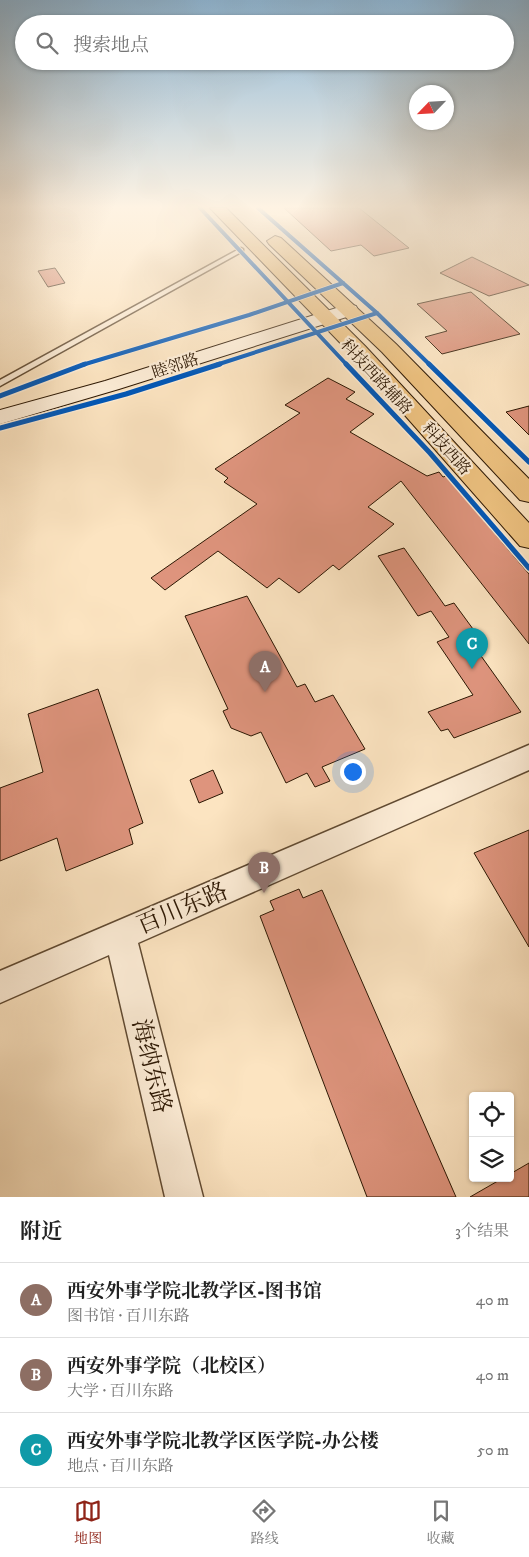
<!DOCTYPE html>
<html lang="zh">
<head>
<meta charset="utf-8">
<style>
  body { margin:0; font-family:"IM FELL DW Pica","Noto Serif SC",serif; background:#f2f2f2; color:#222 }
  .controls { position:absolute; right:15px; bottom:15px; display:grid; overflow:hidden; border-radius:5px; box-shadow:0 1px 4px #0004 }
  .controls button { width:45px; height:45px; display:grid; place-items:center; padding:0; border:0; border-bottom:1px solid #e0e0e0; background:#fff; color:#222; font:25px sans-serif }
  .compass { position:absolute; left:409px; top:85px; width:45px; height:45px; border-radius:50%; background:#fff; box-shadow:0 1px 4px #0004; rotate:245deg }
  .you { position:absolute; left:352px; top:771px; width:18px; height:18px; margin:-12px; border:4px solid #fff; border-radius:50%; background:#1a73e8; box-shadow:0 0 0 8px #1a73e833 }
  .badge { display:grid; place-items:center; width:32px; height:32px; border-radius:50%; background:#8f2418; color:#fff; font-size:16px; font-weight:700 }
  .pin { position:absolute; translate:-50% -41px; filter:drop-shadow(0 1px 2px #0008) }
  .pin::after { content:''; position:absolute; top:26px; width:18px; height:15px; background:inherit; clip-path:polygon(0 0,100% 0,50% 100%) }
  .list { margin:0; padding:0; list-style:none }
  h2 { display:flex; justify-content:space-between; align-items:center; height:65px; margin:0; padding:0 20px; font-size:21px }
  h2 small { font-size:16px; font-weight:400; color:#767676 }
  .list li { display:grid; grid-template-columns:32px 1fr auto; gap:15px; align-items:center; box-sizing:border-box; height:75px; padding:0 20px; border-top:1px solid #e0e0e0 }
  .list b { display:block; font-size:19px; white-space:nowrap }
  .list p { margin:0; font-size:16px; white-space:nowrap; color:#767676 }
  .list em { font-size:16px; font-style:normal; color:#767676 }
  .icon { flex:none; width:28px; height:28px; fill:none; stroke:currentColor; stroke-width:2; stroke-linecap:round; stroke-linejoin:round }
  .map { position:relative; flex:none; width:529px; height:1197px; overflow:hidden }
  .search { position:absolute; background:#fff; box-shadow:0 1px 4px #0004; left:15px; right:15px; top:15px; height:55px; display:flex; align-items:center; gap:12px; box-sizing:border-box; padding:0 18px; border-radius:28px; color:#767676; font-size:19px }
  .sheet { height:290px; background:#fff }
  nav { display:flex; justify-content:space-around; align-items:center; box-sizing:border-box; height:70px; border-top:1px solid #e0e0e0; background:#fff; font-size:14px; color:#767676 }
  nav a { display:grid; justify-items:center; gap:2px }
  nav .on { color:#8f2418 }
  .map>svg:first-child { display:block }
  .building { fill:#de947d; stroke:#2c1703 }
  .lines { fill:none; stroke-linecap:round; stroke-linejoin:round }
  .lane-casing { stroke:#604a32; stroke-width:3 }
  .street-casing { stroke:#604a32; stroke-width:3 }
  .secondary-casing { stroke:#2c1703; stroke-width:2 }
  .primary-casing { stroke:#2c1703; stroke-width:2 }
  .lane { fill:#fdedd7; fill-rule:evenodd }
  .street { fill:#fdedd7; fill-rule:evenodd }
  .secondary { fill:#fdedd7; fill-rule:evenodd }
  .primary { fill:#eec280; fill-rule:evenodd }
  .cycleway-far1-casing { stroke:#fdedd7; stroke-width:5.5 }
  .cycleway-casing { stroke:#fdedd7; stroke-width:8 }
  .cycleway-far1 { stroke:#0057b8; stroke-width:4 }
  .cycleway { stroke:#0057b8; stroke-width:5 }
  .labels { text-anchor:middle; stroke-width:4.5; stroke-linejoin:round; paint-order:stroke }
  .far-street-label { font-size:16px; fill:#2c1703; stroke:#fdedd7 }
  .near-street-label { font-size:24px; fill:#2c1703; stroke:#fdedd7 }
</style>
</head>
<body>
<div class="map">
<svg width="529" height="1197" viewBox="0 0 529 1197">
  <rect width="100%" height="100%" fill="#fce4c1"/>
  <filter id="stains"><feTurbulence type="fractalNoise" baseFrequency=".004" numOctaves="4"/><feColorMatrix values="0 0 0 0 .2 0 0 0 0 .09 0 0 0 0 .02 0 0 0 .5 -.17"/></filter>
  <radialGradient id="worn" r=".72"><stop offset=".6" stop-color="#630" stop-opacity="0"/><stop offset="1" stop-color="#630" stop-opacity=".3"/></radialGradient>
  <g class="building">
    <path d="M284 208H359L409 248 374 256 361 245 331 251Z"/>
    <path d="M472 257 529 285 489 296 440 273Z"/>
    <path d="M55 268 65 283 48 287 38 271Z"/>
    <path d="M471 292 520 334 442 354 425 337 447 331 417 304Z"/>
    <path d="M328 378 355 392 346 399 374 414 350 432 427 476 439 472 443 477 446 476 529 574V644L401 481 368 507 394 524 339 570 333 565 299 593 279 578 267 588 218 551 165 590 151 578 257 504 224 482 228 478 215 469 300 413 285 405Z"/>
    <path d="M529 406V435L506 412Z"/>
    <path d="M404 548 445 606 454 603 473 629 464 632 521 712 454 738 448 729 441 731 428 712 473 695 437 642 449 637 431 611 418 616 378 556Z"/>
    <path d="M247 596 297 687 305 684 315 702 333 695 365 749 322 767 330 781 315 787 307 773 286 783 261 732 251 736 231 728 223 711 228 709 185 616Z"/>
    <path d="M98 689 143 823 129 829 133 844 66 871 57 838 0 861V788L43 772 28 714Z"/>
    <path d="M213 770 223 793 199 803 190 780Z"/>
    <path d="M529 830V947L474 853Z"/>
    <path d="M299 889 303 898 322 890 456 1197H367L260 916 274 910 270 901Z"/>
    <path d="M529 1163V1197H470L503 1178H510V1174Z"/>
  </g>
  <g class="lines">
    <g class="lane-casing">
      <path id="lane" d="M241 248 243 249V251L0 386V380Z"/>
    </g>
    <g class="street-casing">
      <path id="street" d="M529 745V770L138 943 203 1197H165L109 955 0 1003V971Z"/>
    </g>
    <g class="secondary-casing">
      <path id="secondary" d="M349 304 356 306 358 310 356 314 119 389 0 424V410L105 381Z"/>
    </g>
    <g class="primary-casing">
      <g id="primary">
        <path d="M210 208H226L365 346 529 523V548L520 546 351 354Z"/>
        <path d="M275 236 281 238 396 344 529 479V502L520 500 382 352 269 244 267 241Z"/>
      </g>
    </g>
    <use href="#lane" class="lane"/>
    <use href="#street" class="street"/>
    <use href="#secondary" class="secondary"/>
    <use href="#primary" class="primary"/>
    <g class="cycleway-far1-casing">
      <g id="cycleway-far1">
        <path d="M200 208 347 365"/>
        <path d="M258 208 377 313 430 365"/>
        <path d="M82 365 249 315 343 283"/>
        <path d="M216 365 377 313"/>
      </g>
    </g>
    <g class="cycleway-casing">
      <g id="cycleway">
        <path d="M346 364 430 453 529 568"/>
        <path d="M429 364 529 462"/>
        <path d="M0 396 85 364"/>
        <path d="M0 428 126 394 220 364"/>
      </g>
    </g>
    <use href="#cycleway-far1" class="cycleway-far1"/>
    <use href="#cycleway" class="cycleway"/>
  </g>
  <linearGradient id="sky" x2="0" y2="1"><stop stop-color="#8db7d7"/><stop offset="0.55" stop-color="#fef3e3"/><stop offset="1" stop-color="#fef3e3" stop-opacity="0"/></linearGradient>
  <rect width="529" height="376" fill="url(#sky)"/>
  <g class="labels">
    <g class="far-street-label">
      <text transform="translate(175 365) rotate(-18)" y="6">睦邻路</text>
      <text transform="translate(377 376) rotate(47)" y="6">科技西路辅路</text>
      <text transform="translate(447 448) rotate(48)" y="6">科技西路</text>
    </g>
    <g class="near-street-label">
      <text transform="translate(182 908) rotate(-23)" y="8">百川东路</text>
      <text transform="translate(152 1066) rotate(76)" y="8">海纳东路</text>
    </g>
  </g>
  <rect width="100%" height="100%" filter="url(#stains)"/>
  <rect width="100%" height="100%" fill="url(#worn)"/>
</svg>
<div class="controls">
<button><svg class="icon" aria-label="locate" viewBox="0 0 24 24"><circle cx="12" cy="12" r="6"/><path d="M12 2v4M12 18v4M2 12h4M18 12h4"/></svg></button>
<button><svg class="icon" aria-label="layers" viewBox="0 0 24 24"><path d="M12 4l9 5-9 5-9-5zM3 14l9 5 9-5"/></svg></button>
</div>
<svg class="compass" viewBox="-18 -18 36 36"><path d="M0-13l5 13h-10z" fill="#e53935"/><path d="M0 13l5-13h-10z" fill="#767676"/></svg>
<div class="you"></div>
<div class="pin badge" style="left:265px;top:692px;background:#8d6e63">A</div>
<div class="pin badge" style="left:264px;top:893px;background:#8d6e63">B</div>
<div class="pin badge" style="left:472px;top:669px;background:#0f9aa8">C</div>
<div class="search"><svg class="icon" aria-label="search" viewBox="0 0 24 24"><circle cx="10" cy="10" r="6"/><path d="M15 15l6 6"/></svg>搜索地点</div>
</div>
<section class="sheet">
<h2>附近<small>3个结果</small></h2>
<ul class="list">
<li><span class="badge" style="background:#8d6e63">A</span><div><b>西安外事学院北教学区-图书馆</b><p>图书馆 · 百川东路</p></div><em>40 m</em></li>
<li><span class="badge" style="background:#8d6e63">B</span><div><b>西安外事学院（北校区）</b><p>大学 · 百川东路</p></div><em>40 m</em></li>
<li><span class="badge" style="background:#0f9aa8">C</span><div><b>西安外事学院北教学区医学院-办公楼</b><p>地点 · 百川东路</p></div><em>50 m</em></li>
</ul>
</section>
<nav>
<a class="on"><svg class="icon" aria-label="map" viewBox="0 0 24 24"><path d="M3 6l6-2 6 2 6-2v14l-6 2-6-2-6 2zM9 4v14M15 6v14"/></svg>地图</a>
<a><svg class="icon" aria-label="directions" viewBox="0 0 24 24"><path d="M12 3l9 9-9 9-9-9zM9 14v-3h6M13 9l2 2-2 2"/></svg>路线</a>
<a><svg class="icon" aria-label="saved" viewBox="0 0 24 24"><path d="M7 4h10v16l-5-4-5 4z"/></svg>收藏</a>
</nav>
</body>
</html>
